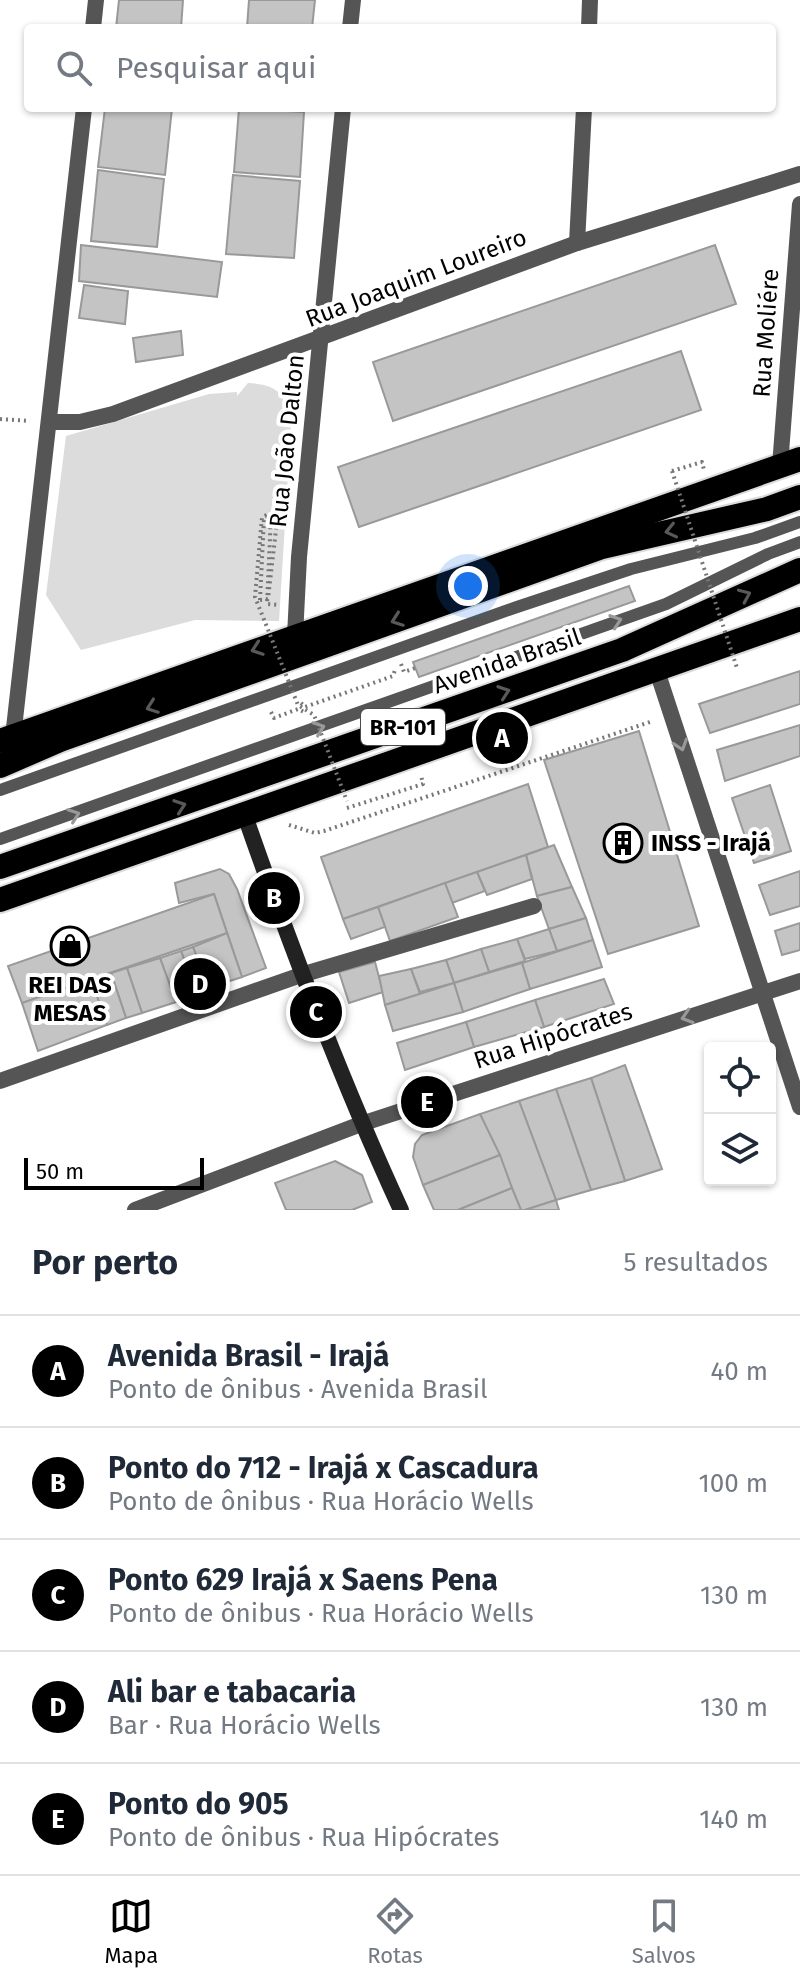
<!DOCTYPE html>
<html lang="pt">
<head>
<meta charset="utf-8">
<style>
  body { margin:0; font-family:"Fira Sans",sans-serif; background:#f2f2f3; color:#1f2937 }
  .controls { position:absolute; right:24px; bottom:24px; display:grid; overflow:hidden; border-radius:8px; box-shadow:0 2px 6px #0004 }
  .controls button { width:72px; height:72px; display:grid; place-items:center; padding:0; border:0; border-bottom:2px solid #e0e1e3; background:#fff; color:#1f2937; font:40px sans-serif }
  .scale { position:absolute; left:24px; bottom:20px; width:180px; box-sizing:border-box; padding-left:8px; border:4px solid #000; border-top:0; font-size:22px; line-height:28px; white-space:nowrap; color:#000; -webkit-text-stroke:6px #fff; paint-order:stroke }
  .you { position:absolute; left:468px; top:586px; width:28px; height:28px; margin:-20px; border:6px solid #fff; border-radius:50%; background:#1a73e8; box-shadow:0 0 0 12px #1a73e833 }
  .badge { display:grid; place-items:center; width:52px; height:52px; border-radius:50%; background:#000; color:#fff; font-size:26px; font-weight:700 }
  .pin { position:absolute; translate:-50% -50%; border:4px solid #fff; box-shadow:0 2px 8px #0006 }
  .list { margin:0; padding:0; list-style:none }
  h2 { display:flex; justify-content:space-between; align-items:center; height:104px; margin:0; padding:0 32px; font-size:34px }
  h2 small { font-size:26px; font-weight:400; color:#747a83 }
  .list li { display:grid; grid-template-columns:52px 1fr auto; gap:24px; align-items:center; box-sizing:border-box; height:112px; padding:0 32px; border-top:2px solid #e0e1e3 }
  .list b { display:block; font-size:30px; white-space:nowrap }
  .list p { margin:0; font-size:26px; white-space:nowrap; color:#747a83 }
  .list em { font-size:26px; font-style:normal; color:#747a83 }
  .icon { flex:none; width:44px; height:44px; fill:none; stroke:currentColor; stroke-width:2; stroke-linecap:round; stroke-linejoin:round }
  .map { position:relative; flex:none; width:800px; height:1210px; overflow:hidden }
  .search { position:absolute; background:#fff; box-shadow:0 2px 6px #0004; left:24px; right:24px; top:24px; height:88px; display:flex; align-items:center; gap:20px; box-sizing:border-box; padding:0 28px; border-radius:8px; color:#747a83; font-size:30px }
  .sheet { height:664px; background:#fff }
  nav { display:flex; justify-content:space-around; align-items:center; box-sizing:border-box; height:112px; border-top:2px solid #e0e1e3; background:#fff; font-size:22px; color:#747a83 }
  nav a { display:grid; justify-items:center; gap:4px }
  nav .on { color:#000 }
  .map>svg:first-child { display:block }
  .green { fill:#dcdcdc }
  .building { fill:#c4c4c4; stroke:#999; stroke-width:2 }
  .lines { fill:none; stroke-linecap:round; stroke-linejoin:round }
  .highway-casing { stroke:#dbdbdb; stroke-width:28 }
  .path { stroke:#777; stroke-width:4; stroke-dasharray:2 4; stroke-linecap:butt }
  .lane { stroke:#555; stroke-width:12 }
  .street { stroke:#555; stroke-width:16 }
  .secondary { stroke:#222; stroke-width:16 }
  .highway { stroke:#000; stroke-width:24 }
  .path-bridge { stroke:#777; stroke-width:4; stroke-dasharray:2 4; stroke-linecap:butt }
  .oneway { stroke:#595959 }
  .oneway2 { stroke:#999 }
  .labels { text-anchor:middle; stroke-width:8; stroke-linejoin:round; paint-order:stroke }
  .shield { fill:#fff; stroke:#4c4c4c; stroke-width:2 }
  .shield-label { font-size:22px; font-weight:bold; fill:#000 }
  .street-label { font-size:24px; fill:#000; stroke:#fff }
  .poi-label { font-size:24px; font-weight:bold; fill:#000; stroke:#fff; text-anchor:start }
</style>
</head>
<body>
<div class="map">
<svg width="800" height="1210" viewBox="0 0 800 1210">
  <rect width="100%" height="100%" fill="#fff"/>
  <path class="green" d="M248 383C271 384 282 390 292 411L279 621 195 620 81 650 46 595 66 436 209 394 237 392V396Z"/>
  <g class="building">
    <path d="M119 0H183L181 28H116Z"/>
    <path d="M249 0H315L312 28H247Z"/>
    <path d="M105 108H172L165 175 98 167Z"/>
    <path d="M239 108 304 112 300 177 234 172Z"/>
    <path d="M98 170 164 179 157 247 91 241Z"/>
    <path d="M233 175 300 181 294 258 226 254Z"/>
    <path d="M81 245 222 262 217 297 79 281Z"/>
    <path d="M715 245 736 304 393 421 373 362Z"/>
    <path d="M84 285 128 291 125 324 79 318Z"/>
    <path d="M181 331 183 355 136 362 133 338Z"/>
    <path d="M681 351 701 410 359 527 338 467Z"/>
    <path d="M629 586 635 601 419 677 413 662Z"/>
    <path d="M800 671V704L710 733 699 704Z"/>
    <path d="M800 725V756L725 781 717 750Z"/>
    <path d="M639 731 699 926 608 954 544 760Z"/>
    <path d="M528 784 548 847 343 919 321 857Z"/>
    <path d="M770 785 791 851 754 863 732 798Z"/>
    <path d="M554 845 572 887 537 896 526 855Z"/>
    <path d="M526 855 532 879 487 895 477 872Z"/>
    <path d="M220 869 229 874 237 889 266 968 242 977 214 894 179 903 175 883Z"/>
    <path d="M800 871V906L770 915 759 885Z"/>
    <path d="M477 872 485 891 452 903 445 883Z"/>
    <path d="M445 883 458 917 390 941 378 907Z"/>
    <path d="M572 887 586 918 549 929 537 896Z"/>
    <path d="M214 894 227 933 22 1003 8 966Z"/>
    <path d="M378 907 385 927 351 939 343 919Z"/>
    <path d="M586 918 593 940 557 951 549 929Z"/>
    <path d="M800 923V950L782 955 775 931Z"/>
    <path d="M549 929 557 951 525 959 517 939Z"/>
    <path d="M227 933 242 977 208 988 193 947Z"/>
    <path d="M517 939 525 961 489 972 481 949Z"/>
    <path d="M593 940 602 967 530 989 522 963Z"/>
    <path d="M193 947 208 988 197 994 181 951Z"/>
    <path d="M481 949 489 972 454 983 446 960Z"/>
    <path d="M181 951 197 994 176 1002 160 958Z"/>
    <path d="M160 958 176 1002 142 1013 127 968Z"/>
    <path d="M446 960 454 983 420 992 411 969Z"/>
    <path d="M375 962 383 992 349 1003 339 972Z"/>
    <path d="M522 963 530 989 463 1012 454 983Z"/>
    <path d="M127 968 142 1013 126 1018 111 973Z"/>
    <path d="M411 969 420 994 385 1005 379 976Z"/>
    <path d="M111 973 126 1018 107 1025 91 979Z"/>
    <path d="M91 979 107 1025 38 1051 22 1003Z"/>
    <path d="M604 979 614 1004 544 1027 535 1000Z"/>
    <path d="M454 983 463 1012 393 1031 385 1005Z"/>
    <path d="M535 1000 544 1027 474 1047 466 1022Z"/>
    <path d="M466 1022 474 1047 405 1070 397 1043Z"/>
    <path d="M625 1065 662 1169 625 1181 591 1078Z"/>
    <path d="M591 1078 625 1181 591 1190 556 1089Z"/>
    <path d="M556 1089 591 1190 556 1200 519 1101Z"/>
    <path d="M519 1101 556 1200 525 1210H521L480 1114Z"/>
    <path d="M480 1114 500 1155 423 1185 413 1157 415 1144 422 1135Z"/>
    <path d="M500 1155 512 1188 458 1210H434L423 1185Z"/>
    <path d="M335 1161 362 1175 372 1202 352 1210H286L275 1183Z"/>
    <path d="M512 1188 521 1210H458Z"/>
    <path d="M556 1200 559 1210H525Z"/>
  </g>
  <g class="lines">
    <g class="highway-casing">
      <g id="highway">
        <path d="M0 741 800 459"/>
        <path d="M0 766 60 740 602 547 767 509 800 497"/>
        <path d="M0 867 622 650 800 570"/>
        <path d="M0 900 800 619"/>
      </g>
    </g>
    <g class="path">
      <path d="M0 419 30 421"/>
      <path d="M672 471 702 462 704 470"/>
      <path d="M260 600 264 518 271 515 267 604 279 605"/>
      <path d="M401 664 404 672 415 668"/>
      <path d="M301 703 305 707 393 676 395 670"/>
      <path d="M271 712 274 718 298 709 304 712"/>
      <path d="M347 808 423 784 421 775"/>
      <path d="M289 825 315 833 324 831 653 721"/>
    </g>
    <g class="lane">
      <path d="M0 790 517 607 631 569 755 538 800 522"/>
      <path d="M0 839 666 604 768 554 800 542"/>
    </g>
    <g class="street">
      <path d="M93 28 96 0"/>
      <path d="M350 28 353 0"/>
      <path d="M589 28 590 0"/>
      <path d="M577 243 584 108"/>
      <path d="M49 422H80L113 414 577 243 800 174"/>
      <path d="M780 466 800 204"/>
      <path d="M295 636 299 557 343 108"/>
      <path d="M657 671 800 1107"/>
      <path d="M13 737 84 108"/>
      <path d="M0 1081 301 975 534 906"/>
      <path d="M135 1210 361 1124 800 981"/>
    </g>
    <path class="secondary" d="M244 813C291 948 341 1080 401 1210"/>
    <use href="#highway" class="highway"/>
    <g class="path-bridge">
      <path d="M672 471 737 668"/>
      <path d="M260 600 268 599 277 521 272 513 262 517 255 597 298 705 314 715 347 801"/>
    </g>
  </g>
  <defs><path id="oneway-chevron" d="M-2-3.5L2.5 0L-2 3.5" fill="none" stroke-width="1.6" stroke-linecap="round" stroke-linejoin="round" transform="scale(2)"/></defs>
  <g class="oneway">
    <use href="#oneway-chevron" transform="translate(671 531) rotate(167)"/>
    <use href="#oneway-chevron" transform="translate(745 595) rotate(-24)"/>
    <use href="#oneway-chevron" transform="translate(397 620) rotate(160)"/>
    <use href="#oneway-chevron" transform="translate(257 649) rotate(161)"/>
    <use href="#oneway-chevron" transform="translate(504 692) rotate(-19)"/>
    <use href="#oneway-chevron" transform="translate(152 707) rotate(160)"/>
    <use href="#oneway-chevron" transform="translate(180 806) rotate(-19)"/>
  </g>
  <g class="oneway2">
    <use href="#oneway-chevron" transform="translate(616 621) rotate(-19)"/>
    <use href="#oneway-chevron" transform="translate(319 728) rotate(-20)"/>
    <use href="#oneway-chevron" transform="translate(681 745) rotate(72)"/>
    <use href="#oneway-chevron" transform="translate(74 815) rotate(-20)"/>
    <use href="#oneway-chevron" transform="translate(687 1017) rotate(162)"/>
  </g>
  <defs>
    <g id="building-ring" transform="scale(2)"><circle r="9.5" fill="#fff" stroke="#000" stroke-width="1.5"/><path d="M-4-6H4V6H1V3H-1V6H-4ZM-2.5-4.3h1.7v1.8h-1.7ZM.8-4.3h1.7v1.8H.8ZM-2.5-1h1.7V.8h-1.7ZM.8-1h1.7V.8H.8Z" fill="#000"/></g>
    <g id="shop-ring" transform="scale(2)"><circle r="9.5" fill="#fff" stroke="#000" stroke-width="1.5"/><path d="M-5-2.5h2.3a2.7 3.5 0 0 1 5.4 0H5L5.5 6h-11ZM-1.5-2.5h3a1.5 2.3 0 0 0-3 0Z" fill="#000"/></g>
  </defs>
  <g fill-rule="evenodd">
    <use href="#building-ring" x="623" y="843"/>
    <use href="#shop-ring" x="70" y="946"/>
  </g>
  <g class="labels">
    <rect class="shield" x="361" y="709" width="84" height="36" rx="6"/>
    <g class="shield-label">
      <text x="403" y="735">BR-101</text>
    </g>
    <g class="street-label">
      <text transform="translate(416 278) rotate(-21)" y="8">Rua Joaquim Loureiro</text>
      <text transform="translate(766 333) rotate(-86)" y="8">Rua Moliére</text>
      <text transform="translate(287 441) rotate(-84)" y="8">Rua João Dalton</text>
      <text transform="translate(507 661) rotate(-19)" y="8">Avenida Brasil</text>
      <text transform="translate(553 1036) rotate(-18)" y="8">Rua Hipócrates</text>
    </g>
    <g class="poi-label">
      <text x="651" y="851">INSS - Irajá</text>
      <text x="70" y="993" text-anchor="middle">REI DAS<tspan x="70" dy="28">MESAS</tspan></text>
    </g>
  </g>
</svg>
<div class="controls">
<button><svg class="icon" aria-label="locate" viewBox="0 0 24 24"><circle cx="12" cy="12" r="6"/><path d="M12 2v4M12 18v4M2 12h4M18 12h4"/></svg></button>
<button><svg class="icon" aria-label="layers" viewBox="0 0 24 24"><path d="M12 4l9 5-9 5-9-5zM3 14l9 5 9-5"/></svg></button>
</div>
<div class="scale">50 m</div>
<div class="you"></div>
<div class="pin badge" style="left:502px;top:738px">A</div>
<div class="pin badge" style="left:274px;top:898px">B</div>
<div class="pin badge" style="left:316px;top:1012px">C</div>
<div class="pin badge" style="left:200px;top:984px">D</div>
<div class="pin badge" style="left:427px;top:1102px">E</div>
<div class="search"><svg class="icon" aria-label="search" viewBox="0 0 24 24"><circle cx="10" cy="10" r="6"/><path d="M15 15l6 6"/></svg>Pesquisar aqui</div>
</div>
<section class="sheet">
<h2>Por perto<small>5 resultados</small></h2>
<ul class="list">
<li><span class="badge">A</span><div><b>Avenida Brasil - Irajá</b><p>Ponto de ônibus · Avenida Brasil</p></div><em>40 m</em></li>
<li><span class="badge">B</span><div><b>Ponto do 712 - Irajá x Cascadura</b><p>Ponto de ônibus · Rua Horácio Wells</p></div><em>100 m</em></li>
<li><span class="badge">C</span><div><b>Ponto 629 Irajá x Saens Pena</b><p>Ponto de ônibus · Rua Horácio Wells</p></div><em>130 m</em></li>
<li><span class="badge">D</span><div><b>Ali bar e tabacaria</b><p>Bar · Rua Horácio Wells</p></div><em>130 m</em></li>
<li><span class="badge">E</span><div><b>Ponto do 905</b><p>Ponto de ônibus · Rua Hipócrates</p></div><em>140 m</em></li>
</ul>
</section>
<nav>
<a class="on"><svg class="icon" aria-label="map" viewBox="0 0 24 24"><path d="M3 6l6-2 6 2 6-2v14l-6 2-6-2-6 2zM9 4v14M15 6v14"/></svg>Mapa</a>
<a><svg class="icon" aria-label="directions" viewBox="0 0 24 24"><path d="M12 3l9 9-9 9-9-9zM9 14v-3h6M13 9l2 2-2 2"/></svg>Rotas</a>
<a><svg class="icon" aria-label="saved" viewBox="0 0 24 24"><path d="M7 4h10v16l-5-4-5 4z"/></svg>Salvos</a>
</nav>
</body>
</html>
